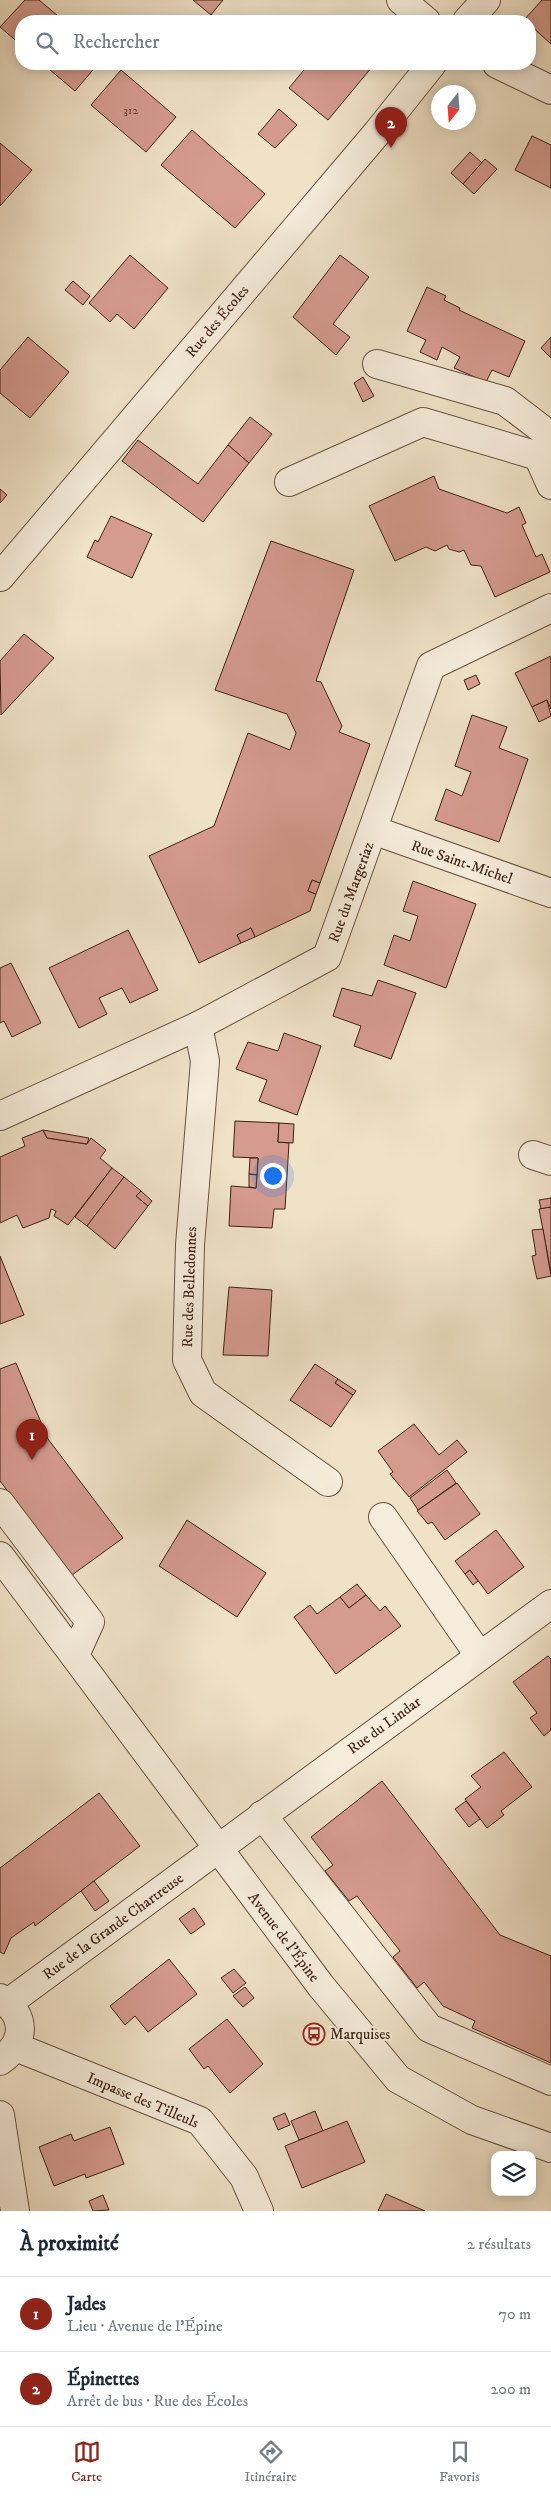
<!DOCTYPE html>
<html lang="fr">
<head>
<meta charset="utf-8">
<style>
  body { margin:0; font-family:"IM FELL DW Pica",serif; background:#f6f6f7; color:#1f2937 }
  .controls { position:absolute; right:15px; bottom:15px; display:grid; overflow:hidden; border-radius:10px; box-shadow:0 2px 12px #0003 }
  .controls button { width:45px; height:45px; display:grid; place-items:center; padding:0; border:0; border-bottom:1px solid #e0e1e3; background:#fff; color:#1f2937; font:25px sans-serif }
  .compass { position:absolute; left:431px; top:85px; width:45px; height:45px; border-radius:50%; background:#fff; box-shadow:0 2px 12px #0003; rotate:197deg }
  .you { position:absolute; left:272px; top:1175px; width:18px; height:18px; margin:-12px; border:4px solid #fff; border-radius:50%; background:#1a73e8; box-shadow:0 0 0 8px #1a73e833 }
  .badge { display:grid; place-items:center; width:32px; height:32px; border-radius:50%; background:#8f2418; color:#fff; font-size:16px; font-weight:700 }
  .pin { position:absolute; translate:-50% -41px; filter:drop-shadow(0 1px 2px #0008) }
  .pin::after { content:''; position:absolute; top:26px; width:18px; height:15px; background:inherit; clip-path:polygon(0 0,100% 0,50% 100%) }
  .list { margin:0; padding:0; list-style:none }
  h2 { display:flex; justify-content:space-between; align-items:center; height:65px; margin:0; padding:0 20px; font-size:21px }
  h2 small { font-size:16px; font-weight:400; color:#747a83 }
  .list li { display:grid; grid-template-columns:32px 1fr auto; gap:15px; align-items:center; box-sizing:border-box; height:75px; padding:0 20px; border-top:1px solid #e0e1e3 }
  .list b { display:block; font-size:19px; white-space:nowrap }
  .list p { margin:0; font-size:16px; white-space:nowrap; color:#747a83 }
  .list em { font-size:16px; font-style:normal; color:#747a83 }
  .icon { flex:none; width:28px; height:28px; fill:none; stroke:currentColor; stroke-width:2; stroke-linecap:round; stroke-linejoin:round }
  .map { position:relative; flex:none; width:551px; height:2211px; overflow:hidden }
  .search { position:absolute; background:#fff; box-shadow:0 2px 12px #0003; left:15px; right:15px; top:15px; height:55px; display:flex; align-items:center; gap:12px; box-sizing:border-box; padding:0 18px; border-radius:20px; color:#747a83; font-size:19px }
  .sheet { height:215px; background:#fff }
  nav { display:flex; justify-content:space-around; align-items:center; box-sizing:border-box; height:70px; border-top:1px solid #e0e1e3; background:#fff; font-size:14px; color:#747a83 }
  nav a { display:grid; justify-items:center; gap:2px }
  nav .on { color:#8f2418 }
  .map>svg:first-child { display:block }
  .building { fill:#d59b8f; stroke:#3e2113 }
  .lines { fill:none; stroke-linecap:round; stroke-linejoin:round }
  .minor-casing { stroke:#6a5140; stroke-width:30 }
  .minor { stroke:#f5ecdb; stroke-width:28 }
  .labels { text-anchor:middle; stroke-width:4.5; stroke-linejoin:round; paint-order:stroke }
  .number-label { font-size:12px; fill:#644032 }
  .street-label { font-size:15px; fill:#3e2113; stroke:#f5ecdb }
  .poi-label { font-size:15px; fill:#3e2113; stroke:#f5ecdb; text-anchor:start }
</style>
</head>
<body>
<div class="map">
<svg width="551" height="2211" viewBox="0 0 551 2211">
  <rect width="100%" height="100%" fill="#efe2c7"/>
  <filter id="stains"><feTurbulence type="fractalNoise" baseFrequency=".004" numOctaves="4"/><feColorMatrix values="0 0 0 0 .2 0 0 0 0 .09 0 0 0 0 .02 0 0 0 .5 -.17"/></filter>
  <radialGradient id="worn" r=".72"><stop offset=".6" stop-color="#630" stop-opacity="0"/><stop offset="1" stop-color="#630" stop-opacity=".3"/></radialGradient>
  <g class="building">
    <path d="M25 0H39L64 21H21V45L0 27Z"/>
    <path d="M193 0H223L211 15Z"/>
    <path d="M542 0H551V44L530 25V21L524 20Z"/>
    <path d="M43 64H98L75 91Z"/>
    <path d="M309 64H367L372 67 328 120 289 88Z"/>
    <path d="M121 70 176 117 146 152 91 105Z"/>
    <path d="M279 109 297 125 275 148 258 134Z"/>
    <path d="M192 130 265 194 235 228 161 165Z"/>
    <path d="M532 136 551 145V188L515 170Z"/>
    <path d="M0 143 32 170 0 206Z"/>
    <path d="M470 152 482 163 463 184 451 173Z"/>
    <path d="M485 159 497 169 474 194 463 184Z"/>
    <path d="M130 255 168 288 134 329 117 314 110 322 89 303Z"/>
    <path d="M340 255 369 277 333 324 350 337 336 355 293 317Z"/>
    <path d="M73 281 90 296 83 305 65 290Z"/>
    <path d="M427 287 446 296 444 300 460 308 459 310 525 341 509 377 492 370 486 382 454 368 460 357 442 347 437 360 420 352 426 340 407 331Z"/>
    <path d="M28 337 69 372 30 418 0 393V370Z"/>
    <path d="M551 337V358L541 348Z"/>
    <path d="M363 377 374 396 363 402 354 383Z"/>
    <path d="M250 417 272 434 249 463 228 445Z"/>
    <path d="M138 440 198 484 228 445 249 463 203 522 122 461Z"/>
    <path d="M434 476 439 489 507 513 519 507 526 523 522 525 536 557 542 554 550 572 495 597 481 566 471 565 464 550 459 552 449 549 447 545 435 551 426 547 395 561 369 506Z"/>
    <path d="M0 489 7 495 0 503Z"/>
    <path d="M111 516 152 534 132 578 87 557 95 540 98 542Z"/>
    <path d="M271 541 354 570 316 681 321 682 342 726 339 732 370 744 320 883 312 880 308 891 316 894 310 911 255 937 251 928 237 935 241 943 199 963 149 856 214 826 248 733 290 750 296 733 287 714 215 690Z"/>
    <path d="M24 634 54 658 1 715 0 661Z"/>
    <path d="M551 656V709L547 700 532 707 515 673Z"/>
    <path d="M476 675 480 684 468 690 464 680Z"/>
    <path d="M547 700 551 716 539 722 532 707Z"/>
    <path d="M472 715 507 727 499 748 528 759 499 842 435 820 446 789 462 796 471 772 455 766Z"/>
    <path d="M312 880 320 883 316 894 308 891Z"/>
    <path d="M413 881 476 904 446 988 384 965 394 935 410 941 418 916 403 911Z"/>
    <path d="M251 928 255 937 241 943 237 935Z"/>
    <path d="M128 930 158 990 130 1003 122 988 99 998 107 1014 79 1028 49 968Z"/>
    <path d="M11 963 41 1023 12 1037 4 1021 0 1023V968Z"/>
    <path d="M378 980 416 993 391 1059 354 1046 361 1026 333 1016 342 988 372 996Z"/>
    <path d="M284 1033 321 1046 297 1115 259 1101 267 1080 236 1069 248 1042 278 1051Z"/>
    <path d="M235 1121 279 1123 278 1142 289 1143 285 1209H274L272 1228 229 1226 231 1186 256 1188 258 1158 233 1157Z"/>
    <path d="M279 1123 294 1124 293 1143 278 1142Z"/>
    <path d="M43 1130 47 1138 87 1144 91 1138 106 1150 100 1158 112 1168 68 1225 54 1216 56 1211 51 1209 49 1218 23 1228 17 1215 0 1223V1157L25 1146 22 1138Z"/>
    <path d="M43 1130 89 1138 87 1144 47 1138Z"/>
    <path d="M250 1158H258L257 1175 249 1174Z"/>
    <path d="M112 1168 124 1177 87 1226 75 1217Z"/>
    <path d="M249 1174 257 1175 256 1188 249 1187Z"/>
    <path d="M124 1177 141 1191 136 1196 148 1206 115 1249 87 1226Z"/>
    <path d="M141 1191 152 1201 148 1206 136 1196Z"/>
    <path d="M551 1198V1207L541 1209 539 1200Z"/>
    <path d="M551 1207V1273L539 1209Z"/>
    <path d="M543 1229 551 1276 537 1279 532 1256 536 1255 532 1230Z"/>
    <path d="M0 1256 24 1315 0 1324Z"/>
    <path d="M229 1287 272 1290 268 1356 223 1355Z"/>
    <path d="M16 1363 48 1439 123 1538 72 1575 0 1481V1369Z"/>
    <path d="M315 1364 338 1379 335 1383 353 1395 331 1427 290 1400Z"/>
    <path d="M338 1379 356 1391 353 1395 335 1383Z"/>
    <path d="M414 1424 439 1455 457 1440 467 1452 409 1497 390 1474 393 1472 378 1451Z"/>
    <path d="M447 1470 456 1483 418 1510 410 1498Z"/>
    <path d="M457 1483 480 1514 445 1540 432 1522 428 1524 417 1511Z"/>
    <path d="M187 1520 266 1573 237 1617 159 1566Z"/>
    <path d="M496 1530 524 1567 488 1594 470 1570 465 1574 455 1561Z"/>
    <path d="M470 1570 478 1581 473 1585 465 1574Z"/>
    <path d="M357 1584 366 1595 349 1608 340 1597Z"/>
    <path d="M366 1595 380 1611 385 1606 401 1626 336 1674 294 1617 310 1605 317 1614 340 1597 349 1608Z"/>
    <path d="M548 1656 551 1659V1730L544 1736 530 1718 537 1713 513 1682Z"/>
    <path d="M504 1752 532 1787 501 1811 504 1815 487 1828 465 1799 481 1787 471 1776Z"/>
    <path d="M382 1781 500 1935 551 1956V2063L472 2028 475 2021 443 2006 424 1982 417 1988 393 1957 400 1951 357 1896 349 1901 325 1871 333 1865 311 1837Z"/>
    <path d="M99 1793 140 1846 35 1926 34 1922 11 1938 4 1954 0 1952V1868Z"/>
    <path d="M466 1801 480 1819 469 1827 455 1809Z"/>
    <path d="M94 1881 109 1901 95 1911 81 1891Z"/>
    <path d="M194 1908 205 1924 191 1934 179 1919Z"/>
    <path d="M169 1959 197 1994 148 2032 135 2016 125 2025 110 2006Z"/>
    <path d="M234 1969 246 1983 233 1993 221 1978Z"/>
    <path d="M245 1987 254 1998 243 2007 233 1996Z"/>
    <path d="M227 2019 263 2064 230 2093 208 2066 204 2069 189 2049Z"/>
    <path d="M315 2111 323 2131 299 2140 291 2121Z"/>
    <path d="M285 2113 290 2125 278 2130 273 2118Z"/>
    <path d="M347 2121 365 2162 302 2188 285 2146Z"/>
    <path d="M110 2127 124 2164 86 2178 85 2174 54 2186 39 2147 71 2134 74 2141Z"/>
    <path d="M386 2194 425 2211H378Z"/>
    <path d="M103 2195 109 2210 93 2211 89 2201Z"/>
  </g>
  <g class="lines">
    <g class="minor-casing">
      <g id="minor">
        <path d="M401 0 426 21"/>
        <path d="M467 21 486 0"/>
        <path d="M497 64 551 90"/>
        <path d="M377 364 505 401 551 436"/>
        <path d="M550 442 538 456 551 485"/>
        <path d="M289 482 423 422 538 456"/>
        <path d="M0 577 377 133 432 64"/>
        <path d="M373 830 551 893"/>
        <path d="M198 1026 205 1061 190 1245 187 1360 203 1393 328 1482"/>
        <path d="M0 1116 198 1026 327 957 431 666 551 608"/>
        <path d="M533 1155 551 1161"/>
        <path d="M0 1503 90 1622 75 1655"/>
        <path d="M383 1517 479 1655"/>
        <path d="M0 1556 321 1986 398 2079 472 2120 551 2148"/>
        <path d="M262 1815 429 2028 551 2081"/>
        <path d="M0 1998C27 2015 26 2043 0 2061"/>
        <path d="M8 2003 551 1604"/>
        <path d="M16 2047 200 2121 244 2177 259 2211"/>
        <path d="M0 2115 15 2211"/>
      </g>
    </g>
    <use href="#minor" class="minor"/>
  </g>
  <defs>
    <g id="bus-ring" transform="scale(1.125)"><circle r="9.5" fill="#f5ecdb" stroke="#8f2418" stroke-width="1.5"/><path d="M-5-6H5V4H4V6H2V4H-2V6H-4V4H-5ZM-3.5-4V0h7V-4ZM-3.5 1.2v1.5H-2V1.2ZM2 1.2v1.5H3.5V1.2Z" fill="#8f2418"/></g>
  </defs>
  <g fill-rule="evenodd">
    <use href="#bus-ring" x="314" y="2034"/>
  </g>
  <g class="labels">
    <g class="number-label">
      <text x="131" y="114">312</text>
    </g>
    <g class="street-label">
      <text transform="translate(217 321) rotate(-50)" y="5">Rue des Écoles</text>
      <text transform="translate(462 862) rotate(19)" y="5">Rue Saint-Michel</text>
      <text transform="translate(351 892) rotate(-70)" y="5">Rue du Margeriaz</text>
      <text transform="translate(189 1287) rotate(-88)" y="5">Rue des Belledonnes</text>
      <text transform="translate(384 1725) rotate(-36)" y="5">Rue du Lindar</text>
      <text transform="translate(113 1926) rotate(-36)" y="5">Rue de la Grande Chartreuse</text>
      <text transform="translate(284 1937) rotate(53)" y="5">Avenue de l'Épine</text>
      <text transform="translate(143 2100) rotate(23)" y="5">Impasse des Tilleuls</text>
    </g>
    <g class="poi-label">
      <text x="330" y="2039">Marquises</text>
    </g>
  </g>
  <rect width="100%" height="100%" filter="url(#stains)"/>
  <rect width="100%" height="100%" fill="url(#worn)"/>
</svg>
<div class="controls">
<button><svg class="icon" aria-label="layers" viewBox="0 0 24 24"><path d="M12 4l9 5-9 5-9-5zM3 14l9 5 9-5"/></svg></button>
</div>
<svg class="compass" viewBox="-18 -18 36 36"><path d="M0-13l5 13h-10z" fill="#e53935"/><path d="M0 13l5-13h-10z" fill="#747a83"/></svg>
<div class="you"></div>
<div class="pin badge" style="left:32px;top:1460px">1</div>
<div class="pin badge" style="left:391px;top:148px">2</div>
<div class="search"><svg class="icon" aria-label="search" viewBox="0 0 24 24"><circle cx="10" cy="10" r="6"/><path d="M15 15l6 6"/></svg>Rechercher</div>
</div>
<section class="sheet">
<h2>À proximité<small>2 résultats</small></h2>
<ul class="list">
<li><span class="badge">1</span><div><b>Jades</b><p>Lieu · Avenue de l'Épine</p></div><em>70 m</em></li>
<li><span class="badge">2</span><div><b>Épinettes</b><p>Arrêt de bus · Rue des Écoles</p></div><em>200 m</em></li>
</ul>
</section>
<nav>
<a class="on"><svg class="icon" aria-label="map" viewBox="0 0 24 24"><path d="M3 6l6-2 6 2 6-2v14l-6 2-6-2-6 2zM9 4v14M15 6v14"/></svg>Carte</a>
<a><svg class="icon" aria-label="directions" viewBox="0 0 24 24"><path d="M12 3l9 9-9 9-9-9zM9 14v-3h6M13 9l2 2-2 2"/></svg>Itinéraire</a>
<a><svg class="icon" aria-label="saved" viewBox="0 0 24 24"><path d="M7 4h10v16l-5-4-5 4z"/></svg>Favoris</a>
</nav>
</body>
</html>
